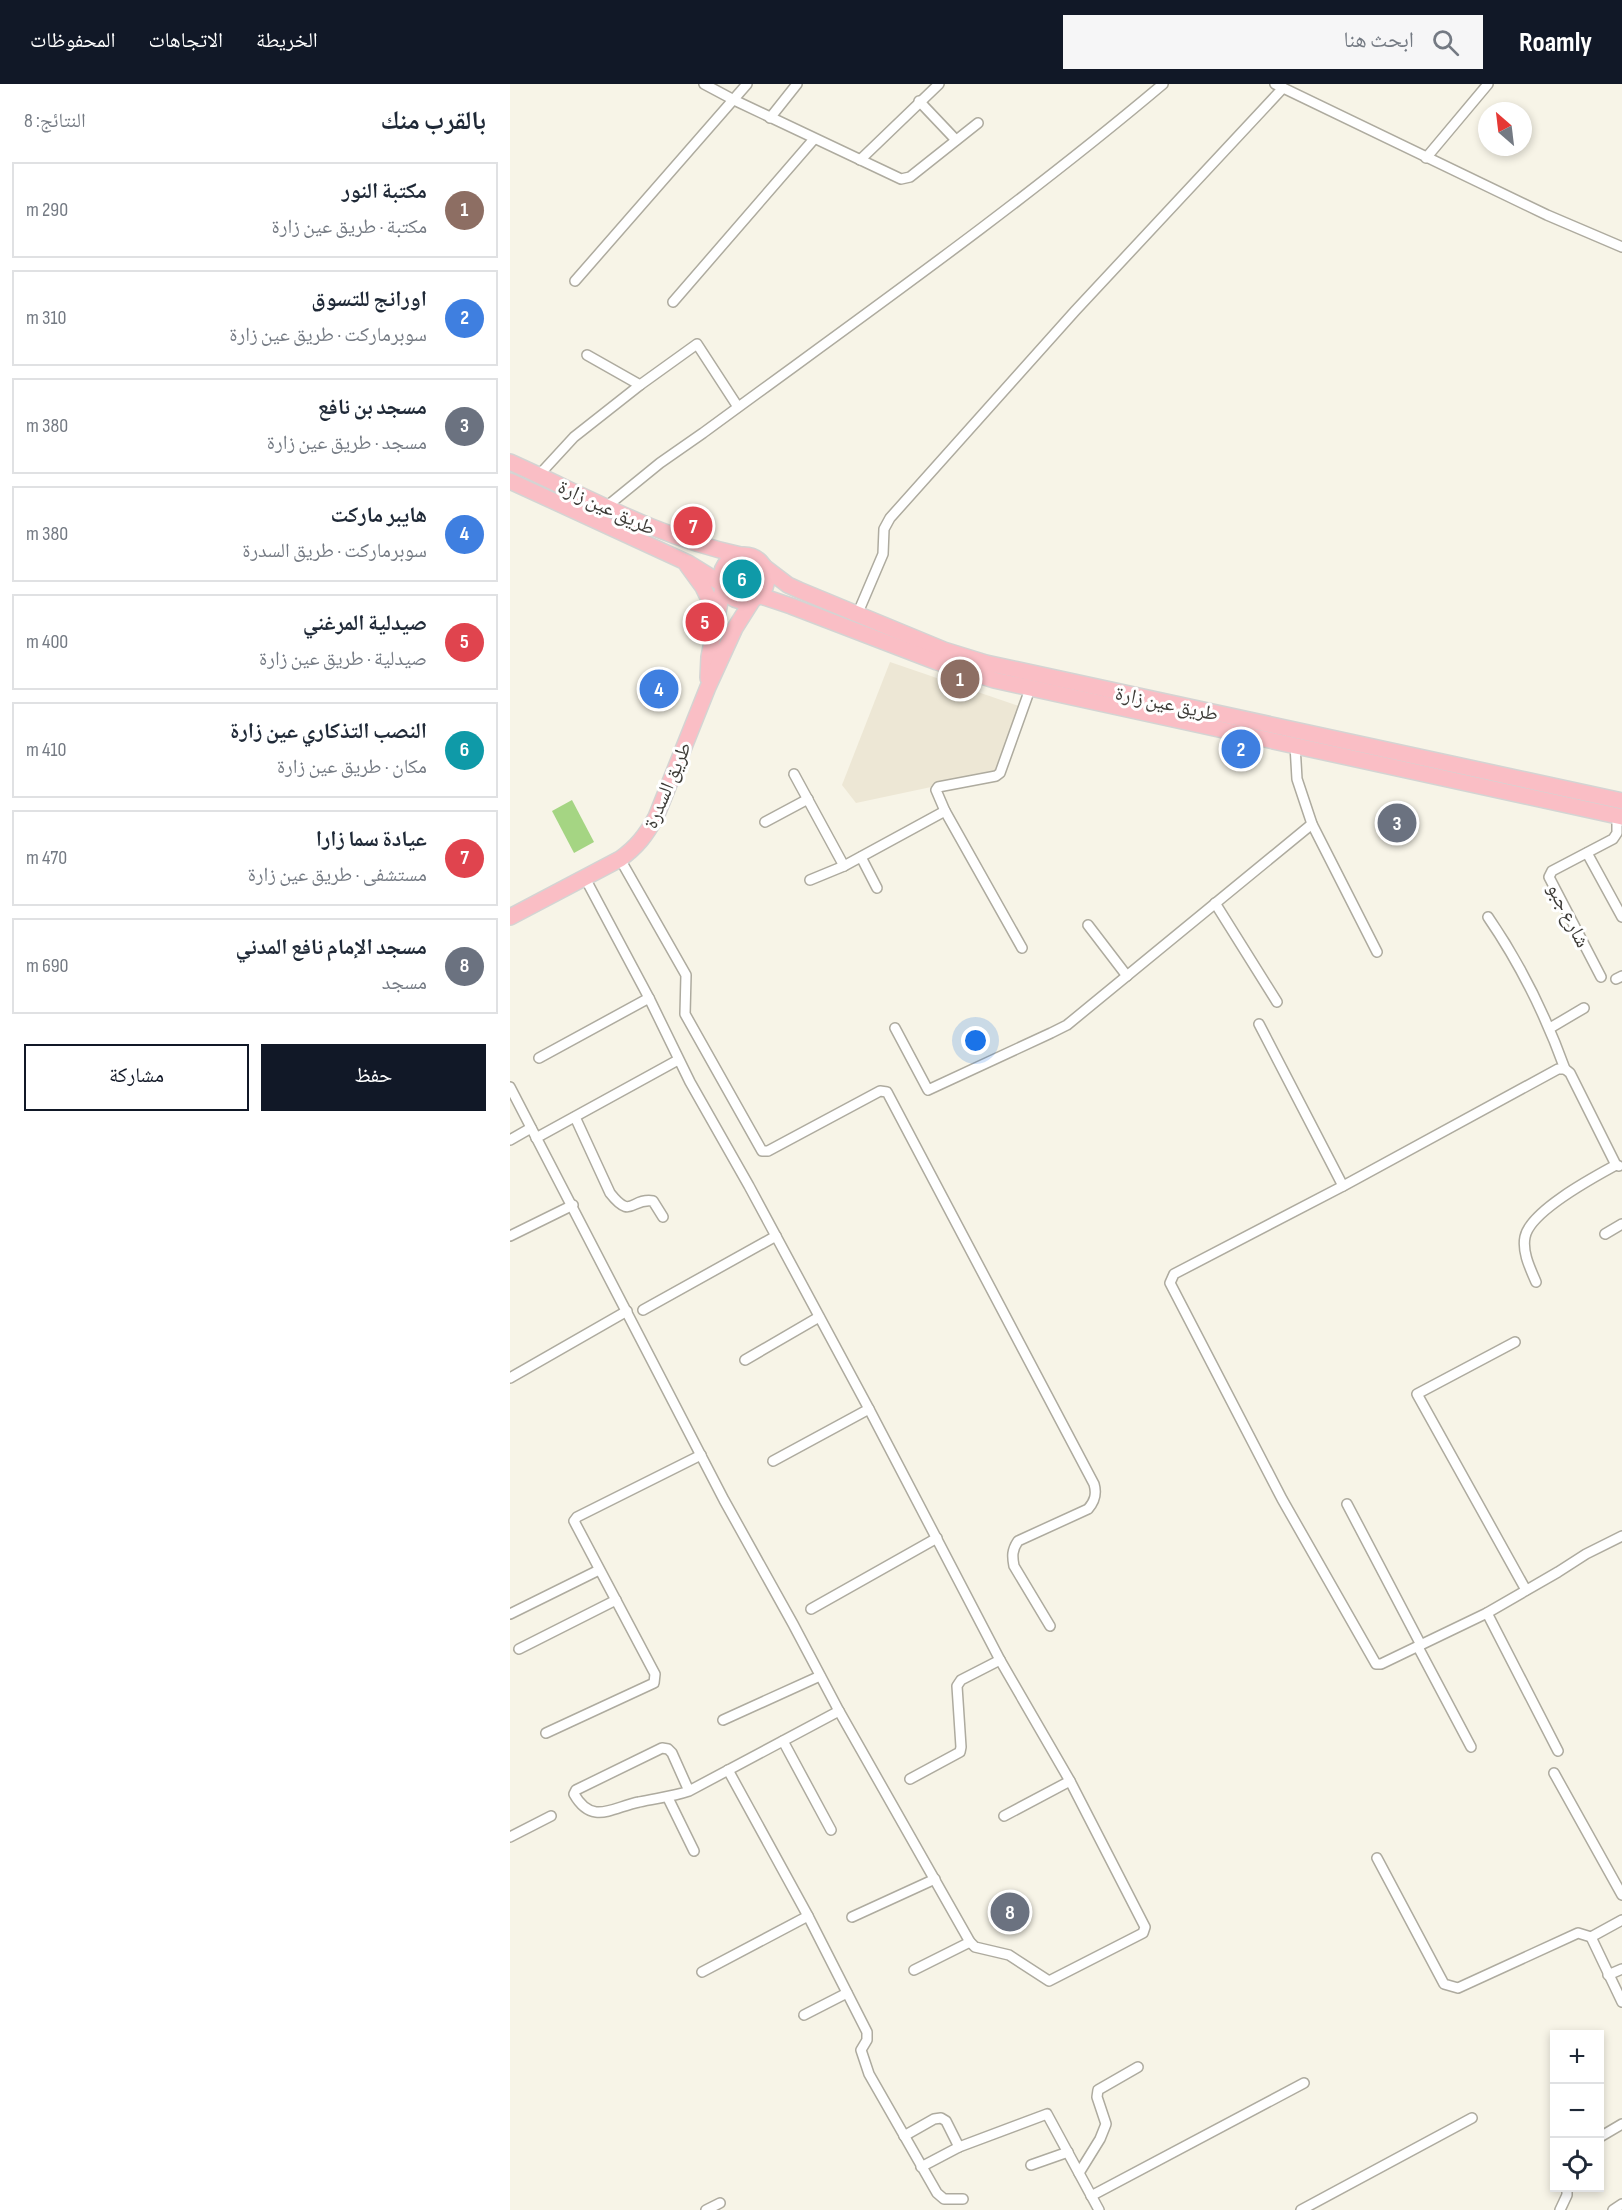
<!DOCTYPE html>
<html lang="ar">
<head>
<meta charset="utf-8">
<style>
  body { margin:0; font-family:"Sofia Sans Condensed","Noto Naskh Arabic",sans-serif; background:#f6f6f7; color:#1f2937; direction:rtl }
  .controls { position:absolute; right:18px; bottom:18px; display:grid; overflow:hidden; border-radius:0px; box-shadow:0 3px 9px #0003 }
  .controls button { width:54px; height:54px; display:grid; place-items:center; padding:0; border:0; border-bottom:2px solid #e0e1e3; background:#fff; color:#1f2937; font:30px sans-serif }
  .compass { position:absolute; left:968px; top:18px; width:54px; height:54px; border-radius:50%; background:#fff; box-shadow:0 3px 9px #0003; rotate:332deg }
  .you { position:absolute; left:466px; top:957px; width:21px; height:21px; margin:-15px; border:4px solid #fff; border-radius:50%; background:#1a73e8; box-shadow:0 0 0 9px #1a73e833 }
  .badge { display:grid; place-items:center; width:39px; height:39px; border-radius:50%; background:#111827; color:#fff; font-size:20px; font-weight:700 }
  .pin { position:absolute; translate:-50% -50%; border:3px solid #fff; box-shadow:0 2px 6px #0006 }
  .list { margin:0; padding:0; list-style:none }
  h2 { display:flex; justify-content:space-between; align-items:center; height:78px; margin:0; padding:0 24px; font-size:26px }
  h2 small { font-size:20px; font-weight:400; color:#747a83 }
  .list li { display:grid; grid-template-columns:39px 1fr auto; gap:18px; align-items:center; box-sizing:border-box; height:96px; margin:0 12px 12px; padding:0 12px; border:2px solid #e0e1e3; border-radius:0px }
  .list b { display:block; font-size:22px; white-space:nowrap }
  .list p { margin:0; font-size:20px; white-space:nowrap; color:#747a83 }
  .list em { font-size:20px; font-style:normal; color:#747a83 }
  .actions { display:flex; gap:12px; padding:18px 24px }
  .actions a { flex:1; padding:14px 0; border:2px solid #111827; border-radius:0px; text-align:center; font-size:21px; color:#111827 }
  .actions .main { background:#111827; color:#fff }
  .icon { flex:none; width:33px; height:33px; fill:none; stroke:currentColor; stroke-width:2; stroke-linecap:round; stroke-linejoin:round }
  .map { position:relative; flex:none; width:1112px; height:2126px; overflow:hidden; direction:ltr }
  header { display:flex; align-items:center; gap:36px; box-sizing:border-box; height:84px; padding:0 30px; background:#111827; color:#fff }
  header strong { font-size:28px }
  nav { display:flex; gap:33px; margin-inline-start:auto; font-size:21px }
  .search { width:420px; height:54px; background:#f6f6f7; display:flex; align-items:center; gap:15px; box-sizing:border-box; padding:0 21px; border-radius:0px; color:#747a83; font-size:22px }
  main { display:flex }
  aside { flex:1; background:#fff }
  .map>svg:first-child { display:block }
  .built { fill:#ede7d5 }
  .green { fill:#a5d583 }
  .lines { fill:none; stroke-linecap:round; stroke-linejoin:round }
  .minor-casing { stroke:#aeab9f; stroke-width:12 }
  .primary-casing { stroke:#d4d4d3; stroke-width:18 }
  .minor { stroke:#fff; stroke-width:9 }
  .primary { stroke:#fabec5; stroke-width:15 }
  .labels { text-anchor:middle; stroke-width:6; stroke-linejoin:round; paint-order:stroke }
  .street-label { font-size:20px; fill:#3d3b37; stroke:#fff }
</style>
</head>
<body>
<header>
<strong>Roamly</strong>
<div class="search"><svg class="icon" aria-label="search" viewBox="0 0 24 24"><circle cx="10" cy="10" r="6"/><path d="M15 15l6 6"/></svg>ابحث هنا</div>
<nav><a>الخريطة</a><a>الاتجاهات</a><a>المحفوظات</a></nav>
</header>
<main>
<div class="map">
<svg width="1112" height="2126" viewBox="0 0 1112 2126">
  <rect width="100%" height="100%" fill="#f7f4e7"/>
  <path class="built" d="M380 578 512 623 487 689 346 719 332 701Z"/>
  <path class="green" d="M62 716 84 758 64 769 42 727Z"/>
  <g class="lines">
    <g class="minor-casing">
      <g id="minor">
        <path d="M194 0 224 16 391 95 400 93 468 39"/>
        <path d="M765 0 1037 131 1112 163"/>
        <path d="M409 17 446 56"/>
        <path d="M260 34 287 0"/>
        <path d="M916 74 978 0"/>
        <path d="M350 76 429 0"/>
        <path d="M65 197 237 0"/>
        <path d="M163 218 304 55"/>
        <path d="M77 271 130 301"/>
        <path d="M29 391 64 353 130 301 187 260 228 323"/>
        <path d="M96 423 150 379 193 349C348 235 506 124 653 0"/>
        <path d="M347 531 373 470 374 445 380 434 565 227 773 4"/>
        <path d="M785 661 787 695 802 740 867 868"/>
        <path d="M284 690 334 782"/>
        <path d="M255 738 298 715"/>
        <path d="M1077 769 1112 833"/>
        <path d="M351 773 367 804"/>
        <path d="M110 775 176 891 175 930 252 1067H258L370 1007 377 1008 584 1400C587 1410 585 1417 578 1425L508 1457C502 1466 502 1472 504 1482L540 1542"/>
        <path d="M300 796 334 782 435 727"/>
        <path d="M705 819 767 918"/>
        <path d="M978 833C1011 881 1035 930 1055 985L1060 989 1106 1081"/>
        <path d="M578 841 617 892"/>
        <path d="M512 864 435 727 426 706 428 703 486 692 490 689 520 605"/>
        <path d="M1091 893 1039 793 1042 787 1103 755 1107 749V733"/>
        <path d="M1106 895 1112 892"/>
        <path d="M749 940 833 1102"/>
        <path d="M385 944 418 1006 541 949 557 941 802 740"/>
        <path d="M1040 944 1074 924"/>
        <path d="M29 974 139 914"/>
        <path d="M1055 985H1048L835 1101 664 1190 660 1199 772 1415 866 1580H871L977 1529 1048 1488 1076 1470 1112 1452"/>
        <path d="M0 1003 214 1416 283 1540 329 1627 460 1858 465 1863 499 1871 539 1897 633 1849 635 1843 560 1697 490 1576 359 1325 239 1102 180 998 139 914 75 794"/>
        <path d="M65 1033 100 1109C122 1137 121 1113 143 1117L153 1133"/>
        <path d="M26 1054 168 976"/>
        <path d="M0 1056 21 1044"/>
        <path d="M1095 1150 1112 1140"/>
        <path d="M0 1152 63 1121"/>
        <path d="M1026 1198C1020 1184 1012 1168 1015 1153 1020 1127 1084 1093 1106 1081L1109 1082"/>
        <path d="M133 1226 266 1152"/>
        <path d="M1005 1258 907 1310 1016 1506"/>
        <path d="M235 1276 309 1233"/>
        <path d="M0 1294 117 1227"/>
        <path d="M263 1377 359 1325"/>
        <path d="M837 1420 911 1561"/>
        <path d="M301 1525 427 1454"/>
        <path d="M977 1529 1048 1667"/>
        <path d="M0 1530 89 1486"/>
        <path d="M908 1563 961 1663"/>
        <path d="M9 1565 106 1516"/>
        <path d="M213 1636 310 1592"/>
        <path d="M36 1649 144 1599 145 1590 64 1437 67 1433 191 1371"/>
        <path d="M273 1657 321 1746"/>
        <path d="M218 1686 298 1832 357 1948V1956L351 1966 359 1990 427 2109 434 2115H453"/>
        <path d="M1044 1689 1112 1811"/>
        <path d="M400 1695 450 1668 451 1663 447 1602 451 1596 490 1576"/>
        <path d="M179 1707 162 1669 158 1665 152 1664 66 1706 64 1710C82 1742 103 1723 129 1718 147 1714 161 1713 179 1707L329 1627"/>
        <path d="M158 1714 184 1767"/>
        <path d="M494 1732 560 1697"/>
        <path d="M0 1753 41 1732"/>
        <path d="M867 1774 934 1900 948 1904 1068 1849 1081 1853"/>
        <path d="M342 1833 425 1795"/>
        <path d="M1112 1836 1081 1853 1112 1918"/>
        <path d="M404 1886 460 1858"/>
        <path d="M192 1888 298 1832"/>
        <path d="M1098 1891 1112 1885"/>
        <path d="M294 1931 337 1909"/>
        <path d="M394 2052 424 2035 431 2034 436 2037 449 2063 537 2030 589 2126"/>
        <path d="M1090 2053 1112 2040"/>
        <path d="M521 2081 558 2068"/>
        <path d="M411 2083 449 2063"/>
        <path d="M569 2089 590 2055 596 2040 587 2013 588 2006 628 1983"/>
        <path d="M581 2112 794 1999"/>
        <path d="M196 2126 210 2119"/>
        <path d="M791 2126 962 2034"/>
        <path d="M1050 2126 1057 2111V2104"/>
        <path d="M1103 2126 1112 2120"/>
      </g>
    </g>
    <g class="primary-casing">
      <g id="primary">
        <path d="M0 378C76 412 149 454 231 471"/>
        <path d="M0 397 178 479 212 500"/>
        <circle cx="234" cy="494" r="23"/>
        <path d="M177 481 193 503 208 534"/>
        <path d="M253 482 278 501 289 506 434 566 476 579 1112 717"/>
        <path d="M248 511 281 522 427 578 484 596 1112 733"/>
        <path d="M198 594 199 573 213 503"/>
        <path d="M0 833 110 775C127 763 136 751 146 733L198 603 225 544 244 514"/>
      </g>
    </g>
    <use href="#minor" class="minor"/>
    <use href="#primary" class="primary"/>
  </g>
  <g class="labels">
    <g class="street-label">
      <text transform="translate(97 423) rotate(25)" y="7">طريق عين زارة</text>
      <text transform="translate(657 619) rotate(12)" y="7">طريق عين زارة</text>
      <text transform="translate(157 701) rotate(-67)" y="7">طريق السدرة</text>
      <text transform="translate(1059 831) rotate(63)" y="7">شارع جبو</text>
    </g>
  </g>
</svg>
<div class="controls">
<button>+</button>
<button>−</button>
<button><svg class="icon" aria-label="locate" viewBox="0 0 24 24"><circle cx="12" cy="12" r="6"/><path d="M12 2v4M12 18v4M2 12h4M18 12h4"/></svg></button>
</div>
<svg class="compass" viewBox="-18 -18 36 36"><path d="M0-13l5 13h-10z" fill="#e53935"/><path d="M0 13l5-13h-10z" fill="#747a83"/></svg>
<div class="you"></div>
<div class="pin badge" style="left:450px;top:595px;background:#8d6e63">1</div>
<div class="pin badge" style="left:731px;top:665px;background:#3f7fe0">2</div>
<div class="pin badge" style="left:887px;top:739px;background:#6b7280">3</div>
<div class="pin badge" style="left:149px;top:605px;background:#3f7fe0">4</div>
<div class="pin badge" style="left:195px;top:538px;background:#e0444e">5</div>
<div class="pin badge" style="left:232px;top:495px;background:#0f9aa8">6</div>
<div class="pin badge" style="left:183px;top:442px;background:#e0444e">7</div>
<div class="pin badge" style="left:500px;top:1828px;background:#6b7280">8</div>
</div>
<aside>
<h2>بالقرب منك<small>النتائج: 8</small></h2>
<ul class="list">
<li><span class="badge" style="background:#8d6e63">1</span><div><b>مكتبة النور</b><p>مكتبة · طريق عين زارة</p></div><em>290 m</em></li>
<li><span class="badge" style="background:#3f7fe0">2</span><div><b>اورانج للتسوق</b><p>سوبرماركت · طريق عين زارة</p></div><em>310 m</em></li>
<li><span class="badge" style="background:#6b7280">3</span><div><b>مسجد بن نافع</b><p>مسجد · طريق عين زارة</p></div><em>380 m</em></li>
<li><span class="badge" style="background:#3f7fe0">4</span><div><b>هايبر ماركت</b><p>سوبرماركت · طريق السدرة</p></div><em>380 m</em></li>
<li><span class="badge" style="background:#e0444e">5</span><div><b>صيدلية المرغني</b><p>صيدلية · طريق عين زارة</p></div><em>400 m</em></li>
<li><span class="badge" style="background:#0f9aa8">6</span><div><b>النصب التذكاري عين زارة</b><p>مكان · طريق عين زارة</p></div><em>410 m</em></li>
<li><span class="badge" style="background:#e0444e">7</span><div><b>عيادة سما زارا</b><p>مستشفى · طريق عين زارة</p></div><em>470 m</em></li>
<li><span class="badge" style="background:#6b7280">8</span><div><b>مسجد الإمام نافع المدني</b><p>مسجد</p></div><em>690 m</em></li>
</ul>
<div class="actions"><a class="main">حفظ</a><a>مشاركة</a></div>
</aside>
</main>
</body>
</html>
